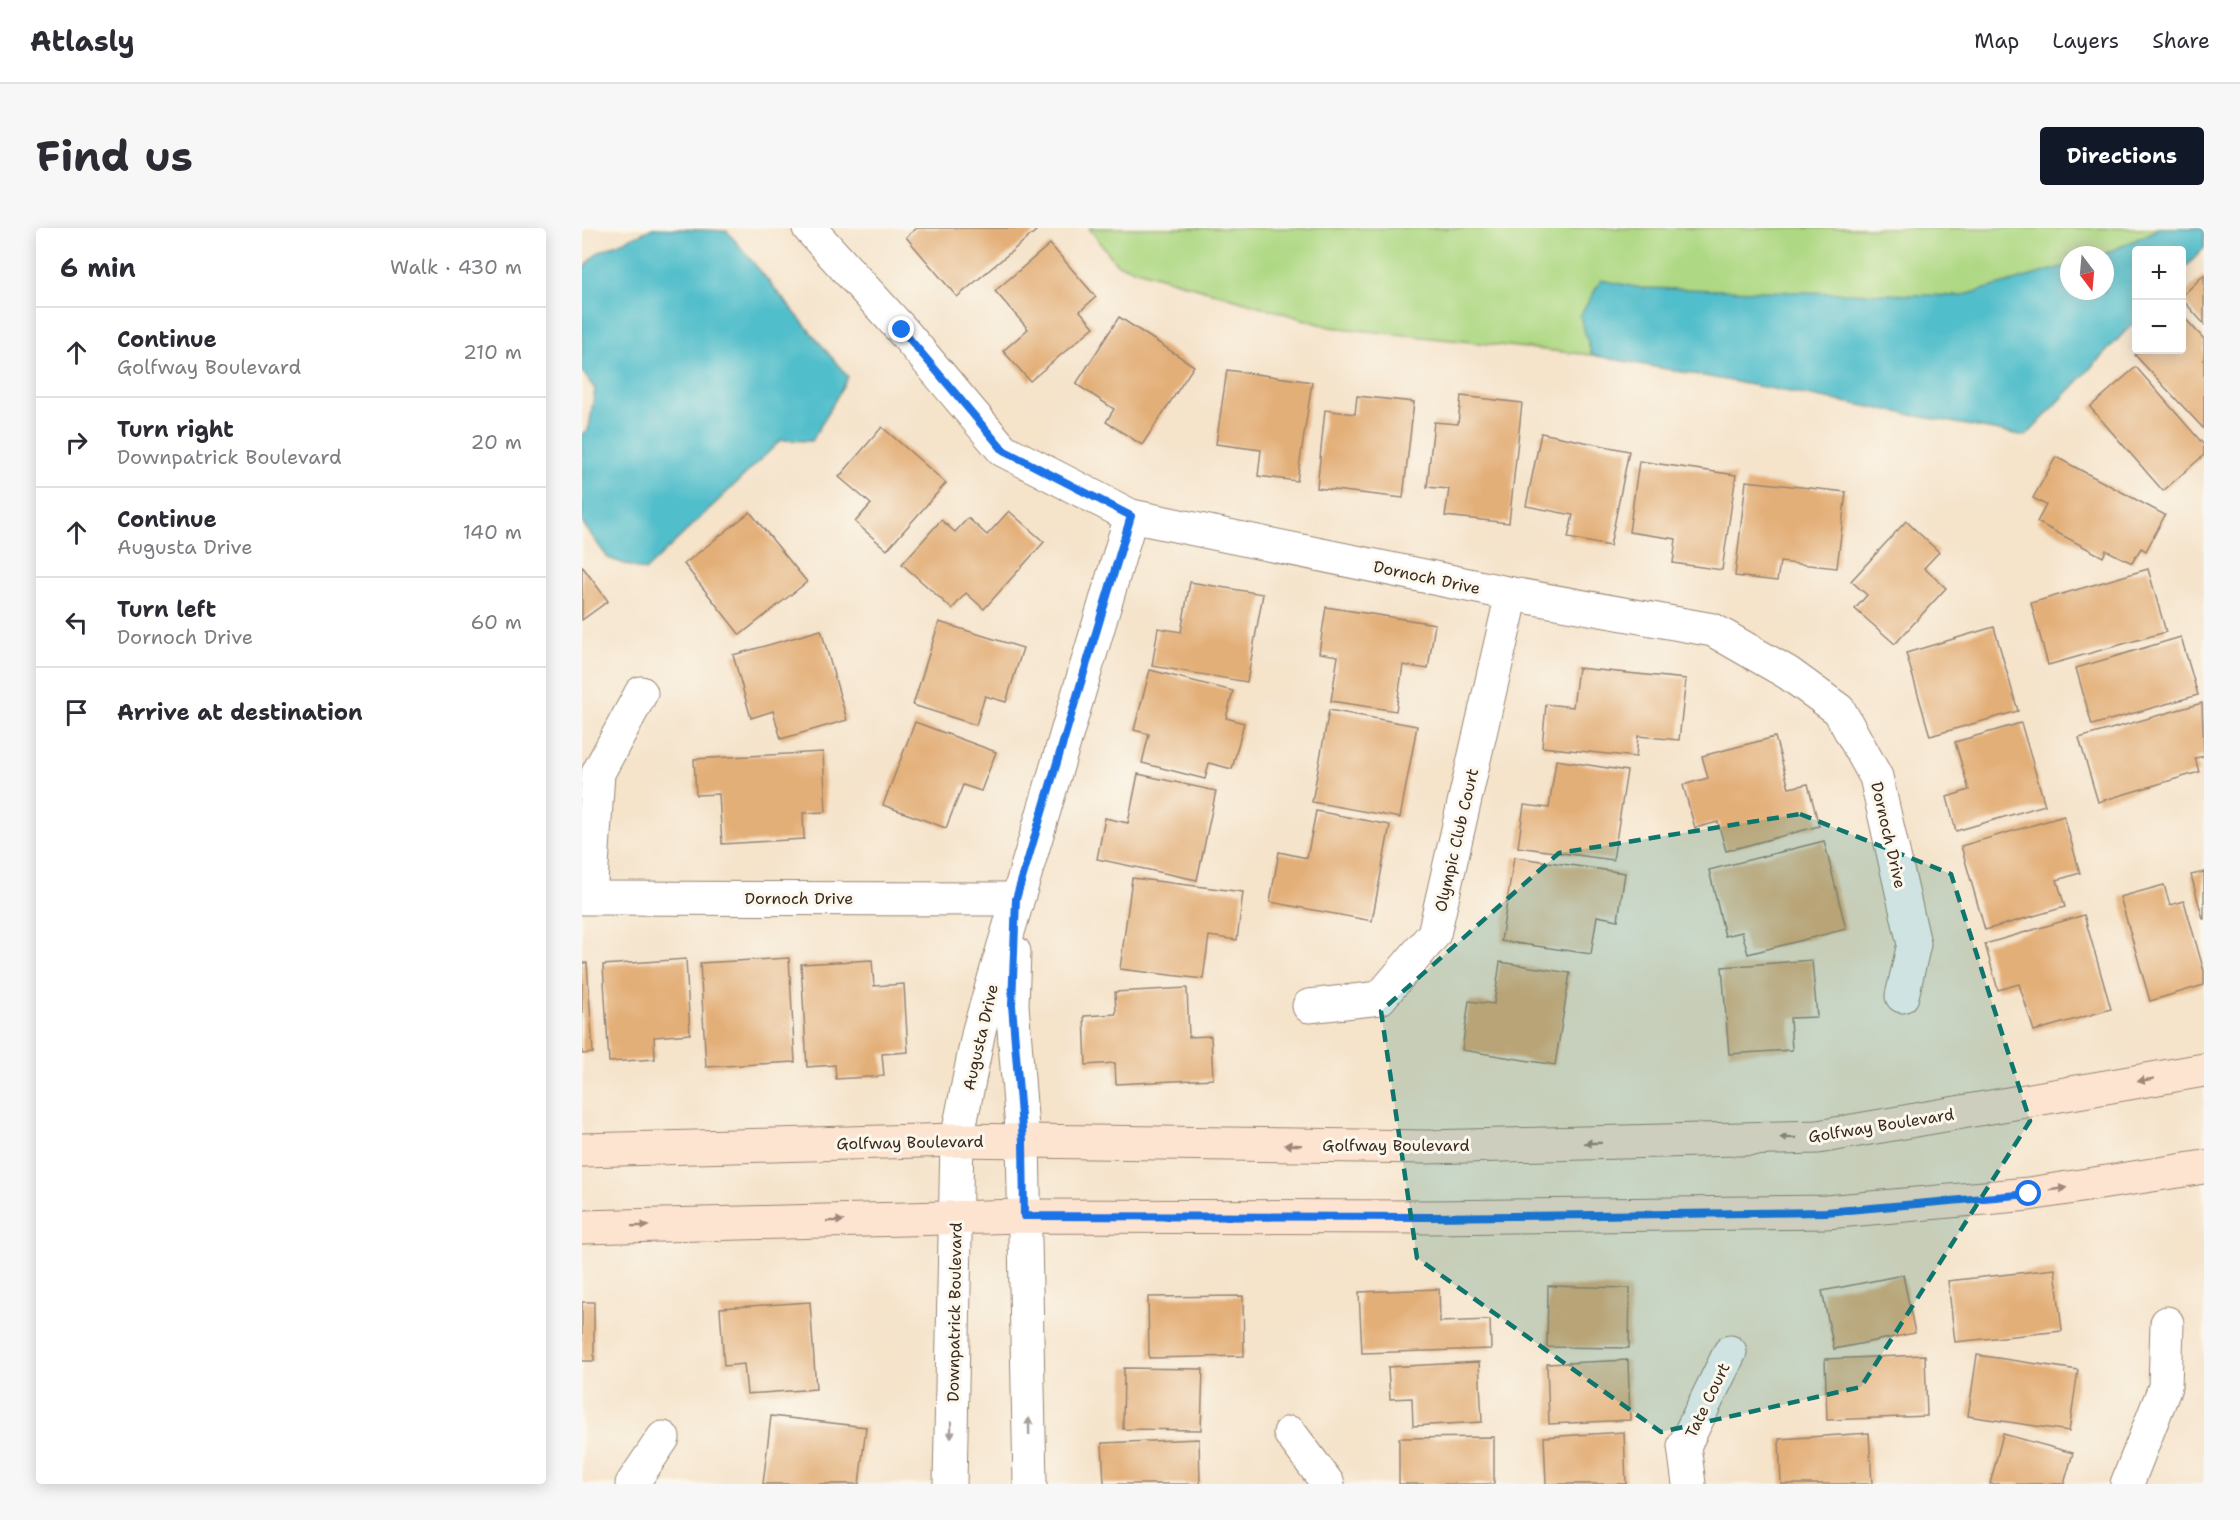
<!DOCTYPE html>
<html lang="en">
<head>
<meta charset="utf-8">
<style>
  body { margin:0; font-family:"Shantell Sans",sans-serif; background:#f7f7f7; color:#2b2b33 }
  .controls { position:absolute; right:18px; top:18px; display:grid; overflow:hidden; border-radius:6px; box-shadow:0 3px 15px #0003 }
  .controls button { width:54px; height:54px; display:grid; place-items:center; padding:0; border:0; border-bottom:2px solid #e1e1e2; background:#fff; color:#2b2b33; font:30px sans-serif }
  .compass { position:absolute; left:1478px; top:18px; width:54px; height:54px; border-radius:50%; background:#fff; box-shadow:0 3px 15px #0003; rotate:164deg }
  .stop { position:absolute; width:18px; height:18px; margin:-14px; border:4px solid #1a73e8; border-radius:50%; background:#fff }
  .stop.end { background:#1a73e8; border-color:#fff; box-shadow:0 2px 6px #0008 }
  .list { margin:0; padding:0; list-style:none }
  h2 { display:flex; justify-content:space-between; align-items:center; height:78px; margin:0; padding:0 24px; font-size:26px }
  h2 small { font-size:20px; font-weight:400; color:#7c7c81 }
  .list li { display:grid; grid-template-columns:39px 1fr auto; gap:18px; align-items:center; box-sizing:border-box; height:90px; padding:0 24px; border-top:2px solid #e1e1e2 }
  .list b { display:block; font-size:22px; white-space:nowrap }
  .list p { margin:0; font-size:20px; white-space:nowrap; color:#7c7c81 }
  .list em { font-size:20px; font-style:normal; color:#7c7c81 }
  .icon { flex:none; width:33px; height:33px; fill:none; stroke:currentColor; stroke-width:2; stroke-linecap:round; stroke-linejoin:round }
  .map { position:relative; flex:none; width:1622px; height:1256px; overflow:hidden; border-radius:6px }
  header { display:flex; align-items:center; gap:36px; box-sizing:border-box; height:84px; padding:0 30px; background:#fff; border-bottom:2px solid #e1e1e2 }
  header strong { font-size:28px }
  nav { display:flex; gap:33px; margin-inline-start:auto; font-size:21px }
  .intro { display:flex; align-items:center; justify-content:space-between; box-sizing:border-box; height:144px; padding:0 36px }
  h1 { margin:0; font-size:42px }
  .button { padding:15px 27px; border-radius:6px; background:#111827; color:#fff; font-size:21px; font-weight:700 }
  main { display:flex; gap:36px; padding:0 36px }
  aside { flex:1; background:#fff; border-radius:6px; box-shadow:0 3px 15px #0003 }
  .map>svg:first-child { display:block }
  .green { fill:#aed883; stroke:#748150; stroke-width:1.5; fill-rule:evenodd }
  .water { fill:#51becb; stroke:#467474; stroke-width:1.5 }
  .building { fill:#e3af78 }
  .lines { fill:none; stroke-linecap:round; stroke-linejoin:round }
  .street-casing { stroke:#988674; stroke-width:35 }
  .secondary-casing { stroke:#988674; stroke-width:35 }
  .street { stroke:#fff; stroke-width:33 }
  .secondary { stroke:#fde4d1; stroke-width:33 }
  .oneway { fill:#9c8778 }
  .oneway2 { fill:#a79f9a }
  .route { stroke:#1a73e8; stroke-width:8 }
  .marked { fill:#0f766e; fill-opacity:0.2; stroke:#0f766e; stroke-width:4.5; stroke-dasharray:12 8; stroke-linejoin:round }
  .labels { text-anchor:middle; stroke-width:6; stroke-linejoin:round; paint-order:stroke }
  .street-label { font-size:16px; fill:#3b2a1e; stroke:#fbf7ec }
</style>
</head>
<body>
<header>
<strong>Atlasly</strong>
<nav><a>Map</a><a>Layers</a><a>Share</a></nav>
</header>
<div class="intro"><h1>Find us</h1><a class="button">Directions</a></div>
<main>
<aside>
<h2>6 min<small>Walk · 430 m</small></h2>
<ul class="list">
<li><svg class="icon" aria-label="ahead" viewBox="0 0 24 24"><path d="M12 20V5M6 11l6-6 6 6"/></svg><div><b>Continue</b><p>Golfway Boulevard</p></div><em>210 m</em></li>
<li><svg class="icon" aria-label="right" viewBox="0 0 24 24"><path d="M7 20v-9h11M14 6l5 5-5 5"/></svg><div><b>Turn right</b><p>Downpatrick Boulevard</p></div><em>20 m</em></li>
<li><svg class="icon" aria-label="ahead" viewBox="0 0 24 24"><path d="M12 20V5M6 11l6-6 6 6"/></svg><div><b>Continue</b><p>Augusta Drive</p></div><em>140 m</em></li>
<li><svg class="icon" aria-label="left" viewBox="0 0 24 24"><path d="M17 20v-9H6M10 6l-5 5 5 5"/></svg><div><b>Turn left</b><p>Dornoch Drive</p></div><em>60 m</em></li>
<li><svg class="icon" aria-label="arrive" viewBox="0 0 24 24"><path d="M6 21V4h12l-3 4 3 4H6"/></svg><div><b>Arrive at destination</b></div></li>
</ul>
</aside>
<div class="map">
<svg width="1622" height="1256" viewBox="0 0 1622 1256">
  <rect width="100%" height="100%" fill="#fbf7ec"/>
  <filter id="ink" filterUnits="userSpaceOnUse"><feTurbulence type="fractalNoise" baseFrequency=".0167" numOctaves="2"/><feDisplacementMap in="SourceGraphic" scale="12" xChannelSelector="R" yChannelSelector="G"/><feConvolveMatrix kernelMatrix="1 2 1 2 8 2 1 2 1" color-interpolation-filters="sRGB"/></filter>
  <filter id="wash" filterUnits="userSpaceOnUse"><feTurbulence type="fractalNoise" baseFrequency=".008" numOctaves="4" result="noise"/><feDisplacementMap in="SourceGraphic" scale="24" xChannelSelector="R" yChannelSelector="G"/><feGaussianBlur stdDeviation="1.35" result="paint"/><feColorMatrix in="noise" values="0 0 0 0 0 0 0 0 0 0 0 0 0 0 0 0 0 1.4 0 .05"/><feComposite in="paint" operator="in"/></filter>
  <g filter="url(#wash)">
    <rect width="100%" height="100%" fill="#f5e3ca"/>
    <path class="green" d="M507 0H1622V20L1600 43V22H1554V92L1444 208 1010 127 748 99 535 36ZM1487 27H1523V63H1487Z"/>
    <g class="water">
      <path d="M71 0 145 3 266 149 230 213 199 212 63 343 26 330 0 294V206L7 200 13 161 0 143V42L15 25Z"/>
      <path d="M1573 0H1622V20L1600 43V22H1554V92L1444 208 1010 127 998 88 1019 52 1059 60 1379 68 1487 37V63H1523V27H1520L1573 3Z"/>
    </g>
    <g id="blocks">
      <g class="building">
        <path d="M335 0H451L454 3 375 69 324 9Z"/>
        <path d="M468 16 514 69 498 83 512 99 448 153 421 123 446 101 413 63Z"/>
        <path d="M1622 47V96L1600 71V68Z"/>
        <path d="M1600 87 1622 111V201L1553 127 1559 122H1600Z"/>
        <path d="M537 89 612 138 560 217 524 194 532 181 494 156Z"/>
        <path d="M1554 139 1622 217V227L1581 263 1508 179Z"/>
        <path d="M645 142 730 154 715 253 676 248 679 222 634 216Z"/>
        <path d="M775 168 832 174 821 270 735 260 743 182 773 186Z"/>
        <path d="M879 168 940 175 927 295 863 288 867 261 845 259 852 194 876 196Z"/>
        <path d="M300 199 364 255 305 322 273 294 289 276 257 249Z"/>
        <path d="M959 205 1047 223 1028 318 986 310 991 287 944 278Z"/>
        <path d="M1474 229 1583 287 1564 323 1559 320 1550 335 1524 322 1521 329 1455 294 1464 277 1451 270Z"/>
        <path d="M1057 233 1154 247 1140 342 1091 335 1094 311 1047 304Z"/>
        <path d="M1164 253 1264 264 1255 340 1198 334 1195 353 1153 348Z"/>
        <path d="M427 283 462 314 402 381 384 365 370 381 320 336 359 292 373 304 386 290 405 307Z"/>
        <path d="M168 284 225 354 158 407 102 336Z"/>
        <path d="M1324 293 1357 324 1342 340 1364 360 1313 416 1273 381 1285 367 1269 353Z"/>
        <path d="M0 338 26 373 0 392Z"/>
        <path d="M1566 341 1584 404 1466 437 1449 375Z"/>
        <path d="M608 354 681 366 665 454 570 438 576 400 599 404Z"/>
        <path d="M744 379 853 396 846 441 821 437 814 483 749 473 756 428 737 425Z"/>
        <path d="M357 394 441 420 424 474 403 468 394 497 331 477Z"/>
        <path d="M1412 399 1436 483 1348 508 1324 425Z"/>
        <path d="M239 402 265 492 199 511 191 483 169 490 151 427Z"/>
        <path d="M1599 409 1616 467 1510 497 1494 440Z"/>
        <path d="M996 440 1104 451 1097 512 1056 508 1054 529 960 519 964 476 991 479Z"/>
        <path d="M568 442 651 463 644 490 662 495 650 541 627 535 623 551 560 535 567 506 552 502Z"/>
        <path d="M1620 475 1622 528 1613 530 1617 544 1516 574 1497 510Z"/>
        <path d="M747 482 835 498 818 590 730 574Z"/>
        <path d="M333 494 414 524 399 563 381 557 364 600 301 577Z"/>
        <path d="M1439 495 1463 577 1374 603 1365 569 1387 562 1373 514Z"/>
        <path d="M1193 509 1207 560 1226 556 1237 598 1144 623 1136 594 1113 600 1101 557 1126 550 1120 528Z"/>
        <path d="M241 524 244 584 221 585 222 611 140 616 137 566 114 567 112 531Z"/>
        <path d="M974 532 1045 543 1031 632 936 619 942 577 967 580Z"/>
        <path d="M556 546 634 563 615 652 515 631 523 590 546 595Z"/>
        <path d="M734 583 808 597 790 693 688 674 697 624 725 630Z"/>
        <path d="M1482 588 1498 645 1475 652 1483 679 1403 702 1379 618Z"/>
        <path d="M1242 613 1264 701 1166 726 1160 704 1143 708 1127 642Z"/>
        <path d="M932 629 1043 645 1036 692 1015 688 1009 726 919 713Z"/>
        <path d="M1622 644V691H1621L1609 647Z"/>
        <path d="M550 650 661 664 655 712 627 708 621 751 538 741Z"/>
        <path d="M1582 657 1588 677 1602 673 1622 743V757L1568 773 1538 669Z"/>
        <path d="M1502 687 1529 781 1452 803 1437 756 1416 762 1403 716Z"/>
        <path d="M207 730 213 834 124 839 118 735Z"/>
        <path d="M104 731 108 806 72 809 73 831 27 834 21 737Z"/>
        <path d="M290 732 292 758 322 756 326 824 300 826 302 848 254 851 253 837 225 839 219 736Z"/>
        <path d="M1230 732 1235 789 1208 790 1210 822 1147 826 1140 739Z"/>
        <path d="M918 734 988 745 973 837 880 822 887 773 912 776Z"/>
        <path d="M0 735H5L11 825 0 826Z"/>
        <path d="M605 760 607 809 629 808 631 851 534 856 533 835 504 837 502 788 534 786 533 764Z"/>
        <path d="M1473 1041 1480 1103 1373 1114 1366 1053Z"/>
        <path d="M1321 1047 1333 1105 1252 1121 1240 1063Z"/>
        <path d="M966 1058 1048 1060 1047 1120 965 1119Z"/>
        <path d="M857 1061 858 1094 908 1092 909 1121 780 1125 777 1064Z"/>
        <path d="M661 1068 662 1128 567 1130 566 1069Z"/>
        <rect x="0" y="1074" width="12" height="59"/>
        <path d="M228 1074 234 1161 165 1166 162 1136 142 1138 138 1080Z"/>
        <path d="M1343 1127 1345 1188 1245 1192 1243 1131Z"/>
        <path d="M1395 1127 1496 1142 1487 1203 1386 1188Z"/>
        <path d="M1046 1132 1048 1192 967 1196 965 1136Z"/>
        <path d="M897 1134 900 1194 831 1198 830 1170 808 1171 806 1139Z"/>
        <path d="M542 1140 621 1141 619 1202 541 1201Z"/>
        <path d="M189 1188 284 1199 277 1256H181Z"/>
        <path d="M1042 1204 1044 1256H964L962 1209Z"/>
        <path d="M1287 1205 1290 1256H1199L1197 1211Z"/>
        <path d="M1421 1206 1491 1225 1482 1256H1408Z"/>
        <path d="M912 1209V1256H817V1210Z"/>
        <path d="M617 1211 618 1256H522L520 1215Z"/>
      </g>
    </g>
  </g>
  <g filter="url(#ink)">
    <use href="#blocks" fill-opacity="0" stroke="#988674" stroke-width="1.5"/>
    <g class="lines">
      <g class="street-casing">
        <g id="street">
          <path d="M227 0 320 102 421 222 549 288 930 366 1131 402 1206 445 1257 482 1294 549 1332 716 1320 768"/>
          <path d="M8 669 16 545 59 465"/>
          <path d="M0 670 434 671"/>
          <path d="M432 724 430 777 441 913 448 1256"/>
          <path d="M727 778 798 770 852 706 930 366"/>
          <path d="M708 1205 746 1256"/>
          <path d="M50 1256 81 1210"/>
          <path d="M368 1256 375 912 397 802 549 288"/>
          <path d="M1107 1256 1102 1218 1148 1124"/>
          <path d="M1545 1256 1583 1159 1585 1095"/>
        </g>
      </g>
      <g class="secondary-casing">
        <g id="secondary">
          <path d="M0 922 375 912 845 919 1236 909 1622 842"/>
          <path d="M0 999 442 988 848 989 1244 984 1447 966 1622 939"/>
        </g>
      </g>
      <use href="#street" class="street"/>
      <use href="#secondary" class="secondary"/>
    </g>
    <defs><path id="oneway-solid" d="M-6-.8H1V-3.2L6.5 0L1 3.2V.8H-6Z" transform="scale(1.5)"/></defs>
    <g class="oneway">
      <use href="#oneway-solid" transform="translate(1564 852) rotate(170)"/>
      <use href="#oneway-solid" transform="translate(1206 910) rotate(179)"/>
      <use href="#oneway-solid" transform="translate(1011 915) rotate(179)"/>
      <use href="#oneway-solid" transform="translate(711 917) rotate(-179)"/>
      <use href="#oneway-solid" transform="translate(1476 961) rotate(-9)"/>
      <use href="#oneway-solid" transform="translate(253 993) rotate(-1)"/>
      <use href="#oneway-solid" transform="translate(58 998) rotate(-1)"/>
    </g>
    <g class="oneway2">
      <use href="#oneway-solid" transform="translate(447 1198) rotate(-91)"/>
      <use href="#oneway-solid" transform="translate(369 1202) rotate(91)"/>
    </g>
  </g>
  <g class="lines" filter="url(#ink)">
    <path class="route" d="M320 102 421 222 549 288 434 671 430 777 441 913 442 988 848 989 1244 984 1447 966"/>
  </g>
  <path class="marked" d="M1218 586 1369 646 1448 893 1279 1159 1079 1204 835 1030 799 783 977 625Z"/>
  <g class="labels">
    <g class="street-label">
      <text transform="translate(845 349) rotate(12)" y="6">Dornoch Drive</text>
      <text transform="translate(1307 607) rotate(77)" y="6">Dornoch Drive</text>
      <text transform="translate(874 612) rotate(-77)" y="6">Olympic Club Court</text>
      <text x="217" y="676">Dornoch Drive</text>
      <text transform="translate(398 809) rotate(-77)" y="6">Augusta Drive</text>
      <text transform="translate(1299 897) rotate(-9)" y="6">Golfway Boulevard</text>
      <text transform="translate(328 914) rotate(-1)" y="6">Golfway Boulevard</text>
      <text x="814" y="923">Golfway Boulevard</text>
      <text transform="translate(372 1084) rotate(-89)" y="6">Downpatrick Boulevard</text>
      <text transform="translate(1125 1172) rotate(-64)" y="6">Tate Court</text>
    </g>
  </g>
</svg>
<div class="controls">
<button>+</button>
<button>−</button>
</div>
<svg class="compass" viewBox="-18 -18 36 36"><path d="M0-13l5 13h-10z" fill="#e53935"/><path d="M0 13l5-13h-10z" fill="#7c7c81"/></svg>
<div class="stop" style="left:1447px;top:966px"></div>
<div class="stop end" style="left:320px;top:102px"></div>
</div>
</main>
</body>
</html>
